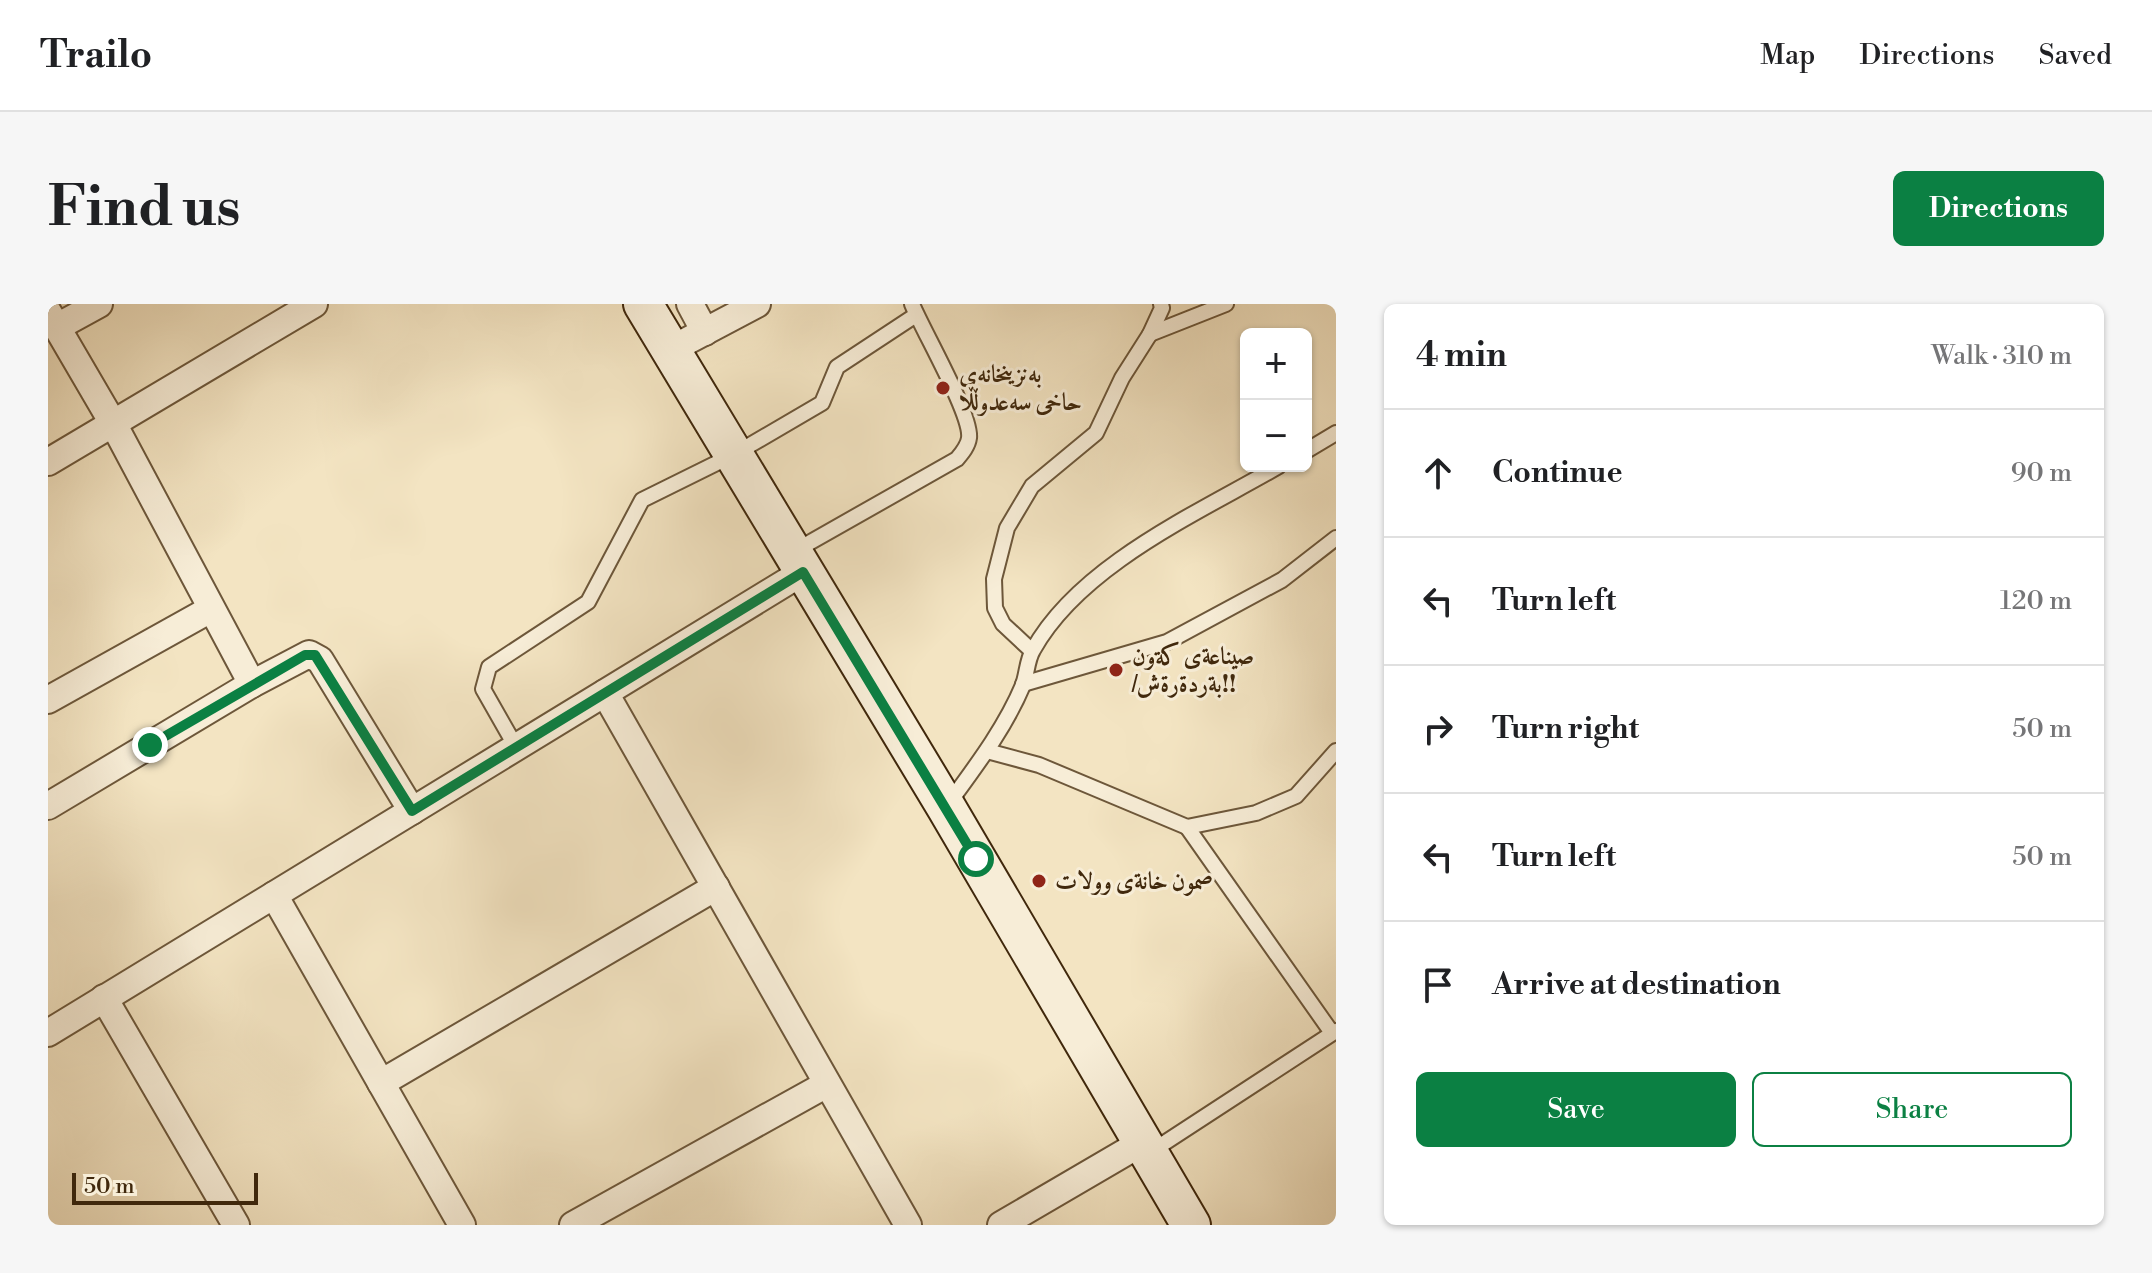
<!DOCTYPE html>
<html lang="en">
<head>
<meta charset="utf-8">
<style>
  body { margin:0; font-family:"Libre Bodoni",Amiri,serif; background:#f6f6f6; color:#202124 }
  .controls { position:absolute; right:24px; top:24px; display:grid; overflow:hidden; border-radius:12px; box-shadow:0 2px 6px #0004 }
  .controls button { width:72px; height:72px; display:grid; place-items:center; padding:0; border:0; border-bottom:2px solid #e0e0e0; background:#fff; color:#202124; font:40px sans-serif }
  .scale { position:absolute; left:24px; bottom:20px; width:186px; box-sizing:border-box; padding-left:8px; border:4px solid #40280c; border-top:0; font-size:22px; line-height:28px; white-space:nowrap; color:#40280c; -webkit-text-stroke:6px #f7edd7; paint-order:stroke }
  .stop { position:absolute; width:24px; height:24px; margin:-18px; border:6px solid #0b8043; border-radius:50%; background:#fff }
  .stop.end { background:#0b8043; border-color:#fff; box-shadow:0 2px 8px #0008 }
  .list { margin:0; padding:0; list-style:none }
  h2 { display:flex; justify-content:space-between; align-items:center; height:104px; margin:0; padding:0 32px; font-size:34px }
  h2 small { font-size:26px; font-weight:400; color:#757577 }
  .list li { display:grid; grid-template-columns:52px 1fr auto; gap:24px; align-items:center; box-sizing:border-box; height:128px; padding:0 32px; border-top:2px solid #e0e0e0 }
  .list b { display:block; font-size:30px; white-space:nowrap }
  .list em { font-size:26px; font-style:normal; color:#757577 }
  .actions { display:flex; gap:16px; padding:24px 32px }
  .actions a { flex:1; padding:18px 0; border:2px solid #0b8043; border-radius:12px; text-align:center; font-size:28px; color:#0b8043 }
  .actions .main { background:#0b8043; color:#fff }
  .icon { flex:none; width:44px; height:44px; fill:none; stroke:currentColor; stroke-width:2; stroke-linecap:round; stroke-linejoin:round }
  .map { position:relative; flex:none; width:1288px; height:921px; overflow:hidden; border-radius:12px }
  header { display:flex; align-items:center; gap:48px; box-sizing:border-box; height:112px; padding:0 40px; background:#fff; border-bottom:2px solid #e0e0e0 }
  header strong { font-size:38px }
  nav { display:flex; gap:44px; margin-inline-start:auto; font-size:28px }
  .intro { display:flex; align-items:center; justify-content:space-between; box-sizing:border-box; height:192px; padding:0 48px }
  h1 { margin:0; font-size:56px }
  .button { padding:20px 36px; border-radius:12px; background:#0b8043; color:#fff; font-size:28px; font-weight:700 }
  main { display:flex; gap:48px; padding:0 48px }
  aside { flex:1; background:#fff; border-radius:12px; box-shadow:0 2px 6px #0004 }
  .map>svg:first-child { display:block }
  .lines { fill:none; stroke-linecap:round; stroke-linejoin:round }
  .lane-casing { stroke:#6d573a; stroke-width:18 }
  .street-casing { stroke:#6d573a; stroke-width:30 }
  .secondary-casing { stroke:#40280c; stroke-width:42 }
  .lane { stroke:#f7edd7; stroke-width:14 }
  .street { stroke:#f7edd7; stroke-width:26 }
  .secondary { stroke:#f7edd7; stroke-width:38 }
  .route { stroke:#0b8043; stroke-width:10 }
  .poi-dot { fill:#8f2418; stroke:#f7edd7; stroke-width:3 }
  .labels { text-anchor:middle; stroke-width:6; stroke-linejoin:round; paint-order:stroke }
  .poi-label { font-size:24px; font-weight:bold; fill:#40280c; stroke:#f7edd7; text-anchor:start }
</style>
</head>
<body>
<header>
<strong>Trailo</strong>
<nav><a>Map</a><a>Directions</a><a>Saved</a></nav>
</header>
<div class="intro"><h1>Find us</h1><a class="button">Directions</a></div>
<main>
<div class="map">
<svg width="1288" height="921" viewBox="0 0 1288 921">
  <rect width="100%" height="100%" fill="#f3e4c2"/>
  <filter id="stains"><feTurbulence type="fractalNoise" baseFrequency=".0025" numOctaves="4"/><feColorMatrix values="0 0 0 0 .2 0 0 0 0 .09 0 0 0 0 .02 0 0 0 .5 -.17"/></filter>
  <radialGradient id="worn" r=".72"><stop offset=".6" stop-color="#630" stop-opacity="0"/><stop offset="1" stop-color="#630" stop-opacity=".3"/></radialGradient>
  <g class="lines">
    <g class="lane-casing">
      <g id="lane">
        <path d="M1102 30 1178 0"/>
        <path d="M1258 147 1288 129"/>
        <path d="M745 248 909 155C914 149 920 142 921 134 924 111 875 27 864 0"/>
        <path d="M984 347 955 320 947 304 946 275 959 224 984 182 1048 129 1074 74 1102 30 1114 4 1113 0"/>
        <path d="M975 380 1119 338 1234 276 1288 234"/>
        <path d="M468 443 435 385 441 363 540 298 594 196 685 151 774 99 789 63 868 11"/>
        <path d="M939 447 991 461 1139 523 1208 509 1248 492 1288 447"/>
        <path d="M901 499C928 462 957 424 975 381 979 370 979 356 985 346 1032 261 1150 209 1231 162"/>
        <path d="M1139 523 1284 729"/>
        <path d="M1101 849 1288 727"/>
      </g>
    </g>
    <g class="street-casing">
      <g id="street">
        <path d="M642 0 657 28"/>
        <path d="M0 8 66 121 204 380"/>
        <path d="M9 23 51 0"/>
        <path d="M622 46 709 0"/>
        <path d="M0 158 266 0"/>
        <path d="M557 389 860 921"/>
        <path d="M0 396 163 305"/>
        <path d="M0 502 204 380 261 350 272 356 364 507"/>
        <path d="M226 591 414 921"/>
        <path d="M56 694 188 921"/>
        <path d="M0 729 755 268"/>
        <path d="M333 779 668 583"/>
        <path d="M525 921 779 780"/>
        <path d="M953 921 1095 838"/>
      </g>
    </g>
    <g class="secondary-casing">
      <path id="secondary" d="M595 0 898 503 1143 921"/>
    </g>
    <use href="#lane" class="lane"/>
    <use href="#street" class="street"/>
    <use href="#secondary" class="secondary"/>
  </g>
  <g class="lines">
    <path class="route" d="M102 441 257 351H267L364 507 755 268 928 555"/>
  </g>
  <g class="poi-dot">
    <circle cx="895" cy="84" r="8"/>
    <circle cx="1068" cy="366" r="8"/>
    <circle cx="991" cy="577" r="8"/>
  </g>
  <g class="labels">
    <g class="poi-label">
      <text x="911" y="78">بەنزینخانەی<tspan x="911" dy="28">حاخی سەعدوڵڵا</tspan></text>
      <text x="1084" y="360">صيناعةى كةون<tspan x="1084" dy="28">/بةردةرةش!!</tspan></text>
      <text x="1007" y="585">صمون خانةی وولات</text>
    </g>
  </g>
  <rect width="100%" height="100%" filter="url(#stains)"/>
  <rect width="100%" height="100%" fill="url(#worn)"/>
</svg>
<div class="controls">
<button>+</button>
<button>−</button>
</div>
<div class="scale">50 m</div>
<div class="stop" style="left:928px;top:555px"></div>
<div class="stop end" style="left:102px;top:441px"></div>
</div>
<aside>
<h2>4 min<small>Walk · 310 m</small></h2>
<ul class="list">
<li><svg class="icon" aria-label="ahead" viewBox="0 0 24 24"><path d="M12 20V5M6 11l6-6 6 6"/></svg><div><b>Continue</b></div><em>90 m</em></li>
<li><svg class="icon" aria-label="left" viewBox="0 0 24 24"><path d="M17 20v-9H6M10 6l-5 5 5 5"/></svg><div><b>Turn left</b></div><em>120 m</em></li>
<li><svg class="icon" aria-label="right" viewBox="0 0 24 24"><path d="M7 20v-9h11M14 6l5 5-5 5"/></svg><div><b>Turn right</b></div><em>50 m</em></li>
<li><svg class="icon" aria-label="left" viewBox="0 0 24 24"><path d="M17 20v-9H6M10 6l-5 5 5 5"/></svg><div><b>Turn left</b></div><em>50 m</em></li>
<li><svg class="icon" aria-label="arrive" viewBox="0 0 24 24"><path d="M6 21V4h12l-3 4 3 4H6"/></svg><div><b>Arrive at destination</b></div></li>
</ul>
<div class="actions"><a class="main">Save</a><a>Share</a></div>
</aside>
</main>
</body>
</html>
